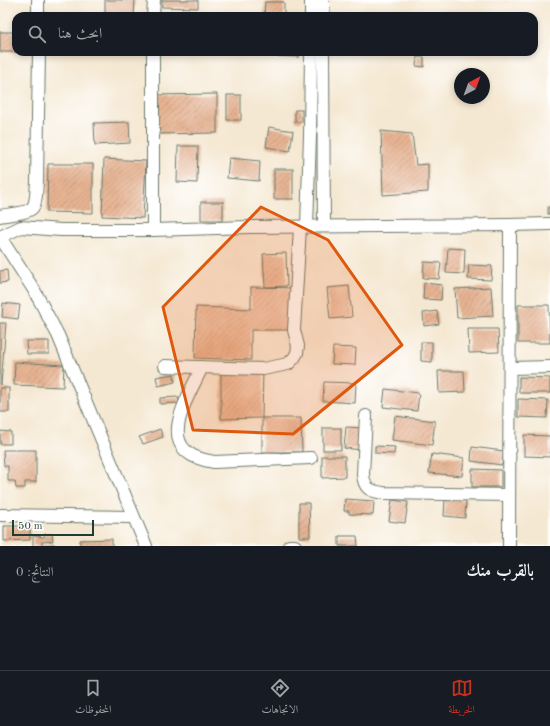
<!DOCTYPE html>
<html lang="ar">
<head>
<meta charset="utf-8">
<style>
  body { margin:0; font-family:"Old Standard TT",Amiri,serif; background:#242831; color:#f1f3f6; direction:rtl }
  .compass { position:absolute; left:454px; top:68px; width:36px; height:36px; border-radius:50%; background:#171b24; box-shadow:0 2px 6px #0003; rotate:41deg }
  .scale { position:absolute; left:12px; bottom:10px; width:82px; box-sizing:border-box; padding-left:4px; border:2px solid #1f3d34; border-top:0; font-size:11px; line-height:14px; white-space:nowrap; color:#1f3d34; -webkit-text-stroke:3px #fff; paint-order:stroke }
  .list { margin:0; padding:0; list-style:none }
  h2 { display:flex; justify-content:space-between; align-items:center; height:52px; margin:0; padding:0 16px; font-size:17px }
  h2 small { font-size:13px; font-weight:400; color:#9ea1a6 }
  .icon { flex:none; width:22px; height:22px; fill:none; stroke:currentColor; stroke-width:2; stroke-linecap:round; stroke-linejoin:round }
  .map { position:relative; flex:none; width:550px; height:546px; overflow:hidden; direction:ltr }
  .search { position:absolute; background:#171b24; box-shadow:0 2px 6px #0003; left:12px; right:12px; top:12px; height:44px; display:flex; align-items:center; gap:10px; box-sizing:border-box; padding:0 14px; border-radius:12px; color:#9ea1a6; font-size:15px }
  .sheet { height:124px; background:#171b24 }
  nav { display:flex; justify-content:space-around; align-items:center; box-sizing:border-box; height:56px; border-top:1px solid #363941; background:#171b24; font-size:11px; color:#9ea1a6 }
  nav a { display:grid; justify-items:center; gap:2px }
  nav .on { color:#c8321e }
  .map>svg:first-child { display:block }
  .building { fill:url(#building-hatch) }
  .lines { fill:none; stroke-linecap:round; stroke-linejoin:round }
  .minor-casing { stroke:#6a796b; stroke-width:14 }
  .minor { stroke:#fff; stroke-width:12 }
  .marked { fill:#de580e; fill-opacity:0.2; stroke:#de580e; stroke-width:3; stroke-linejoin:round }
</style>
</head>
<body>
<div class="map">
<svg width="550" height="546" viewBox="0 0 550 546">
  <defs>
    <pattern id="building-hatch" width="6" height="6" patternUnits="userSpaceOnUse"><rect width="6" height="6" fill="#e7b493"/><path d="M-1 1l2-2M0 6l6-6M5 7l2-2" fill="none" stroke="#bb9479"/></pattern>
  </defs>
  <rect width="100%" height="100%" fill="#fff"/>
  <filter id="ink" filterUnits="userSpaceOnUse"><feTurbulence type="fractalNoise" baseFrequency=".025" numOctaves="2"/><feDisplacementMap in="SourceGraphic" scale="8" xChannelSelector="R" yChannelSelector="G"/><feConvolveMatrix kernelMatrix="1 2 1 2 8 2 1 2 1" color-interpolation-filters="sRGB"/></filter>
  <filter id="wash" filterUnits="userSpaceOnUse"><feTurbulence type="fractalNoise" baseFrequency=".012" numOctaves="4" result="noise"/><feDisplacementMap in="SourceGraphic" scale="16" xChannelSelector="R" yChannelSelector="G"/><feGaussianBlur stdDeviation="0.9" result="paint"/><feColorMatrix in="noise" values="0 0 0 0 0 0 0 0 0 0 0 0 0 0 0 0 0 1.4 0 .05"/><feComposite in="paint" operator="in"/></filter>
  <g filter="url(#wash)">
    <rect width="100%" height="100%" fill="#f5e8d2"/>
    <g id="blocks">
      <g class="building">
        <path d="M105 0H135L134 16 105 15Z"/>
        <path d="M162 0H198V8L162 7Z"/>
        <path d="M265 2H284V16H264Z"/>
        <rect x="0" y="32" width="16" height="20"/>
        <path d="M272 52H299V57L272 56Z"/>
        <path d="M417 57H424V67L416 66Z"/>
        <path d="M217 94V133L155 134 154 95Z"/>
        <rect x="227" y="95" width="14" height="25"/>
        <rect x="295" y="110" width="7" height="12"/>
        <path d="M129 122 130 143 95 145 94 123Z"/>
        <path d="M269 127 293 131 290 151 266 147Z"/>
        <path d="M381 131 412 134 416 165 428 164V192L383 195Z"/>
        <path d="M178 146H198L197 183 177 182Z"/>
        <path d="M229 158 260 161 259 181 227 178Z"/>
        <path d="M104 159 146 161 143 218 102 216Z"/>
        <path d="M48 164H93V213L47 212Z"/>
        <rect x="274" y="169" width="19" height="30"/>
        <rect x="201" y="202" width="22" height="18"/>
        <rect x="548" y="207" width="2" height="7"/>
        <path d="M448 248 465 249 464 274 446 273Z"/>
        <path d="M286 253 287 286 265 287 263 254Z"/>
        <path d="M424 262 441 263 439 279 423 278Z"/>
        <path d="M469 265 492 266 491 280 468 279Z"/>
        <path d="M7 270 8 282 0 283V271Z"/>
        <path d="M424 283 442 285 441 300 423 299Z"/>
        <path d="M349 286 352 317 330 319 327 288Z"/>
        <path d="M251 287 294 288V330H251V360L195 358 196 307 251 309Z"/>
        <path d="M491 287 493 316 457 318 455 289Z"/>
        <path d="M3 303 20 305 18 319 2 317Z"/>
        <path d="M518 305H549L550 343H518Z"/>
        <path d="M437 311 439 324 424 326 423 313Z"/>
        <path d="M0 323H6L1 385H0Z"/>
        <path d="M468 329H498L499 352 469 353Z"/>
        <path d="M26 341H49V354H27Z"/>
        <path d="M421 342H432V362L421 361Z"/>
        <path d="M333 347 356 348 355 365 332 364Z"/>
        <path d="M15 362 64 365 63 387 14 385Z"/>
        <path d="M221 369H263L262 418 221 419Z"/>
        <path d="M438 371H464L465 392 439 393Z"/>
        <path d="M174 374 175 382 158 386 156 377Z"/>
        <path d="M519 377 550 378V393H519Z"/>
        <path d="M324 382 356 383 355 403 323 401Z"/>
        <rect x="0" y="388" width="9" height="24"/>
        <path d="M385 389 419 393 417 411 383 407Z"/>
        <path d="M178 397 179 403 160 404V398Z"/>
        <path d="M518 399 548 400 547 418 518 417Z"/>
        <path d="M395 416 435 421 432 445 392 440Z"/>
        <path d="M262 418H301L302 452H262Z"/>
        <path d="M346 427 363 428 362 450 344 448Z"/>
        <rect x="323" y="428" width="18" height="22"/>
        <path d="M160 429 163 437 143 444 139 437Z"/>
        <path d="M0 431 11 432V444H0Z"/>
        <path d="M524 435 550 436V457L524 456Z"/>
        <path d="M375 446 395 447 394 454 375 453Z"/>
        <path d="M472 447 504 451 502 465 471 461Z"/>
        <path d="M3 450H36V482H25V488H16L15 481H8V466H4Z"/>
        <path d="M432 454 464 458 462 476 429 473Z"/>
        <path d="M322 456H345V477L322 478Z"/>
        <path d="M472 469 501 470V487H472Z"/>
        <path d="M345 499 374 501 373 515 349 514V511H344Z"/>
        <path d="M445 499 466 500 465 518 444 516Z"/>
        <path d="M392 500 408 502 405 523 389 521Z"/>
        <path d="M299 503H309L310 537H299Z"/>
        <path d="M4 526H30V540L4 541Z"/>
        <path d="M45 534H52L53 541 42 542V545L54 544V546H33V536L44 537Z"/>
        <path d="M339 536H357L358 546H339Z"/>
        <path d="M112 539V546H80V540Z"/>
      </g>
    </g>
  </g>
  <g filter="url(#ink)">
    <use href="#blocks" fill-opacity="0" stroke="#6a796b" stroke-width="1"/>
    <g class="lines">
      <g class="minor-casing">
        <g id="minor">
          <path d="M38 0V16"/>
          <path d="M311 0V16"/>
          <path d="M323 0V16"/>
          <path d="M153 16 154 0"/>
          <path d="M323 52 324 226"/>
          <path d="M0 216C8 214 28 214 33 207 37 201 36 190 37 182L39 52"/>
          <path d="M307 226 310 136 311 52"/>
          <path d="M153 230V52"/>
          <path d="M0 237 21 227 61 230H153L249 227 510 225 550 224"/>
          <path d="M0 237 34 290 58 335 146 546"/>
          <path d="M165 366 263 369 288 364 294 358 297 353 298 346 294 330 300 227"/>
          <path d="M202 367C186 402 151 453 214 462L311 458"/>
          <path d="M510 368 550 367"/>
          <path d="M366 416 363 474C364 488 369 491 383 493L509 495"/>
          <path d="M0 515 133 517"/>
          <path d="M289 546H295"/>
          <path d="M509 546 510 225"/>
        </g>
      </g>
      <use href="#minor" class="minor"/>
    </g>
  </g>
  <path class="marked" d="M261 207 328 240 402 345 293 434 193 430 163 307Z"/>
</svg>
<svg class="compass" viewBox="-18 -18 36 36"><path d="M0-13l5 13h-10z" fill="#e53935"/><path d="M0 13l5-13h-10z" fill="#9ea1a6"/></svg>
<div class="scale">50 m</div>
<div class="search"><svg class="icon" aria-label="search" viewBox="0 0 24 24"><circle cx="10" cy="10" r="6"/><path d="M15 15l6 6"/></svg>ابحث هنا</div>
</div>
<section class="sheet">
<h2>بالقرب منك<small>النتائج: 0</small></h2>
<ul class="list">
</ul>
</section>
<nav>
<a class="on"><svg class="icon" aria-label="map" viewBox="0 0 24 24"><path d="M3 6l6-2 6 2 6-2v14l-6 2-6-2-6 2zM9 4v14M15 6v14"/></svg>الخريطة</a>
<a><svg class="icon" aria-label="directions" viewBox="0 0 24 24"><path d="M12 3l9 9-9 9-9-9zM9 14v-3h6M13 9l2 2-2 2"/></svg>الاتجاهات</a>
<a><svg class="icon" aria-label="saved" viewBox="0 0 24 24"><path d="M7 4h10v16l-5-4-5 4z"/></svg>المحفوظات</a>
</nav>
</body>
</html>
